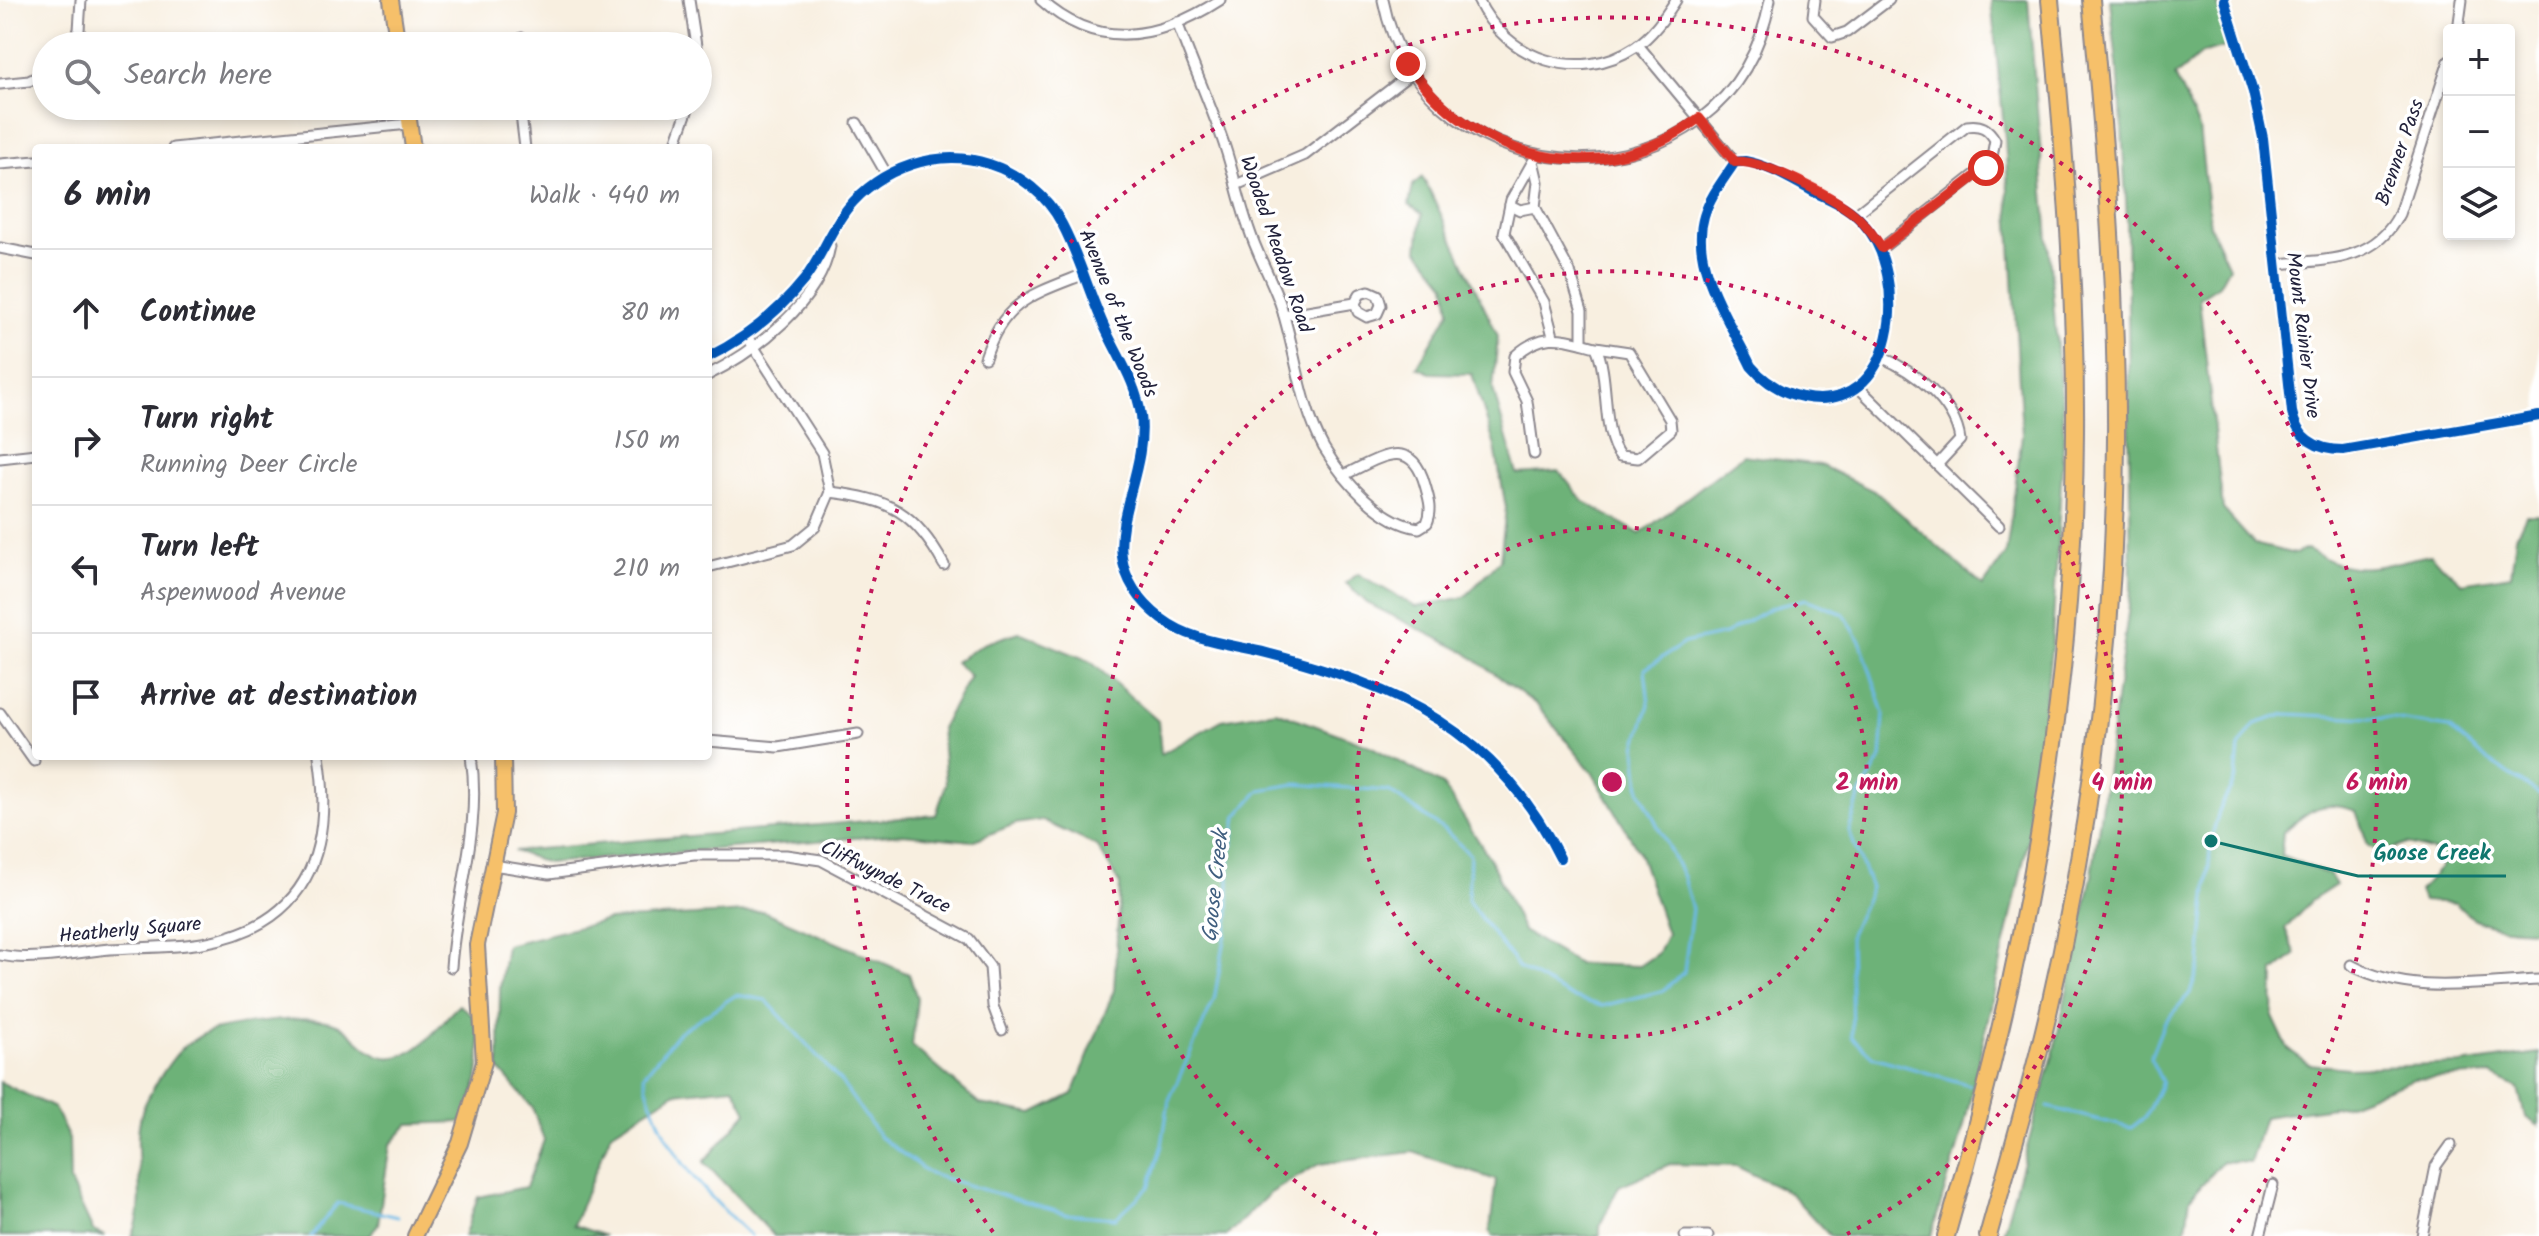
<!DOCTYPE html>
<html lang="en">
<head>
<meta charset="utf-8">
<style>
  body { margin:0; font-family:Kalam,sans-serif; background:#f7f7f7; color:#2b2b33 }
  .controls { position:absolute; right:24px; top:24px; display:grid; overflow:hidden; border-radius:8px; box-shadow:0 4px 12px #0003 }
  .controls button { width:72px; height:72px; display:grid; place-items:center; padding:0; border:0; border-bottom:2px solid #e1e1e2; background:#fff; color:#2b2b33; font:40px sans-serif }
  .stop { position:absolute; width:24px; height:24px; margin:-18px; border:6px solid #d93025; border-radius:50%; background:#fff }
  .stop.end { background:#d93025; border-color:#fff; box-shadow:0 2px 8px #0008 }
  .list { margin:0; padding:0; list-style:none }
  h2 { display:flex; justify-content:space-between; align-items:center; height:104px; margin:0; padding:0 32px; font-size:34px }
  h2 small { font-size:26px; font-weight:400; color:#7c7c81 }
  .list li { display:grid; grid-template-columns:52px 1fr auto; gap:24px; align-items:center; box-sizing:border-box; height:128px; padding:0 32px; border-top:2px solid #e1e1e2 }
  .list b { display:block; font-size:30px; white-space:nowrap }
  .list p { margin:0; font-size:26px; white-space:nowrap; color:#7c7c81 }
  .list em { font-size:26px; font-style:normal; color:#7c7c81 }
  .icon { flex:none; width:44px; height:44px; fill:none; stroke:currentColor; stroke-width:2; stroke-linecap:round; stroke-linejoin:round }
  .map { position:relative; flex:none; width:2539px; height:1236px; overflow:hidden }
  .search { position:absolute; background:#fff; box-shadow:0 4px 12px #0003; left:32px; top:32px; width:680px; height:88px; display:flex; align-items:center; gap:20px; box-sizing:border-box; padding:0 28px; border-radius:44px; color:#7c7c81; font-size:30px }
  .panel { position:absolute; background:#fff; box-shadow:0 4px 12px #0003; left:32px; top:144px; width:680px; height:616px; border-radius:8px }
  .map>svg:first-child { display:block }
  .forest { fill:#6db278; stroke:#486a5a; stroke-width:2 }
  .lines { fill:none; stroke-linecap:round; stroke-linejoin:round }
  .stream { stroke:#6dbae6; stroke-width:3 }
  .street-casing { stroke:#8d888e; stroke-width:13 }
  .primary-casing { stroke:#8d888e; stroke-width:18 }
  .highway-casing { stroke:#8d888e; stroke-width:20 }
  .street { stroke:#fff; stroke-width:9 }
  .primary { stroke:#f6c06b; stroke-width:14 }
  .highway { stroke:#f6c06b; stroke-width:16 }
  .cycleway-casing { stroke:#fff; stroke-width:15 }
  .cycleway { stroke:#0057b8; stroke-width:10 }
  .route { stroke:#d93025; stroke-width:10 }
  .ring { fill:none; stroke:#c2185b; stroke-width:4; stroke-dasharray:4 8 }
  .labels { text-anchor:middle; stroke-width:7; stroke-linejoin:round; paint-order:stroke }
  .street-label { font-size:20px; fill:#22223b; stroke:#fff }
  .water-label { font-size:22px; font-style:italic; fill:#405f7f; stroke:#fff }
  .centre { fill:#c2185b; stroke:#fff; stroke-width:4 }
  .ring-label { font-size:24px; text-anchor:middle; font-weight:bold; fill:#c2185b; stroke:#fff; stroke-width:7; stroke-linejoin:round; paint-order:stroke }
  .leader { fill:none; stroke:#0f766e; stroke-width:3 }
  .callout-dot { fill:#0f766e; stroke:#fff; stroke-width:3 }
  .callout-label { font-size:22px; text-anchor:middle; font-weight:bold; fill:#0f766e; stroke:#fff; stroke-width:7; stroke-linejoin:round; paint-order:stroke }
</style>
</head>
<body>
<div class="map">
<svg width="2539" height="1236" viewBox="0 0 2539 1236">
  <rect width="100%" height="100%" fill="#fff"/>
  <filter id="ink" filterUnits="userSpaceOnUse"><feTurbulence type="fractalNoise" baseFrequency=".0125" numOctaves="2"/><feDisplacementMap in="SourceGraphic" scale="16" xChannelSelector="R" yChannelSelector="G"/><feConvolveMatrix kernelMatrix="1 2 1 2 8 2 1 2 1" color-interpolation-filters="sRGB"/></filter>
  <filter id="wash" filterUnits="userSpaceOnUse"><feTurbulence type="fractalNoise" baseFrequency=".006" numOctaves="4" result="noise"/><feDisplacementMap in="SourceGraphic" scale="32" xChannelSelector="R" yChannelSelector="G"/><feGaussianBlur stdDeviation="1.8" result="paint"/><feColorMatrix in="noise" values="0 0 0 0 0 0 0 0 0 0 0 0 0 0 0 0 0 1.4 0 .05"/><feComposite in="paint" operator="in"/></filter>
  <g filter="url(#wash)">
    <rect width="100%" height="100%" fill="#f8efe0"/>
    <g class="forest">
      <path d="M1991 0H2028L2064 431 2052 641 2030 832 1964 1126 1931 1236H1830L1789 1192 1736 1166 1670 1164 1619 1186 1600 1225V1236H1492L1490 1230 1496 1180 1413 1152 1319 1164 1269 1194 1226 1236H774L704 1162 747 1112 734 1087 675 1093 611 1133 573 1225 605 1236H464L478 1197 526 1187 544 1140 532 1107 499 1069 500 988 506 945 608 920 763 911 909 974 917 998 912 1046 980 1104 1033 1114 1073 1094 1114 990 1120 884 1097 846 1041 820 1015 824 972 841 903 834 547 863 514 851 936 815 946 784 941 728 970 676 955 662 983 644 1019 632 1090 661 1158 721 1161 754 1222 720 1276 711 1368 745 1443 785 1490 859 1523 931 1578 964 1639 966 1658 953 1667 934 1639 852 1592 772 1537 705 1465 652 1367 603 1346 583 1358 574 1416 607 1465 597 1500 560 1506 508 1495 447 1472 374 1430 373 1417 367 1450 311 1446 284 1418 249 1422 214 1409 205 1413 185 1422 177 1430 191 1498 336 1493 389 1517 474 1559 471 1583 501 1640 534 1743 455 1820 465 1876 492 1983 586 2006 554 2022 435 2005 138Z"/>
      <path d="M2110 0H2216L2225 24V47L2201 54 2175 76 2199 128 2210 226 2229 267 2219 285 2199 298 2223 509 2254 544 2295 554 2307 549C2318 554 2331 563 2342 565 2372 573 2403 559 2431 555L2462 583 2511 575 2516 536 2526 515H2539V930C2508 929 2476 929 2456 903L2423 901 2419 891 2441 867 2434 851 2407 844 2381 853 2368 845 2356 811C2321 798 2309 811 2283 832L2281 855 2330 875 2336 885 2311 901 2285 929 2296 954 2274 972 2273 1017 2288 1049 2309 1064 2348 1068 2461 1064 2539 1053V1126L2525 1117 2518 1088 2491 1075 2414 1079 2346 1105 2264 1117 2250 1163 2222 1161 2190 1198 2185 1236H2002L2053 1055 2092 876 2131 591 2127 220 2120 91Z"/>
      <path d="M459 1005C464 1009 471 1012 473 1017 487 1043 478 1099 461 1122L409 1124 390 1145 378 1224 370 1236H132C151 1199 127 1142 145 1104 153 1087 172 1056 186 1045 194 1040 204 1032 213 1030 240 1024 315 1012 339 1025 357 1035 370 1061 395 1057 424 1053 438 1024 459 1005Z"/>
      <path d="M0 1082 54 1108 69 1139 70 1182 93 1231 105 1236H0Z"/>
    </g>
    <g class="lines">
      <g class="stream">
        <path d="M2048 1107 2131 1128 2145 1117 2162 1082 2150 1058 2164 1023 2190 993 2200 965 2211 841 2219 811 2236 778 2239 747 2255 724 2286 714 2393 719 2449 728 2487 760 2539 794"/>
        <path d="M311 1236 338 1203 398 1217"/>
        <path d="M751 1236C699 1187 660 1148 644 1075L679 1032 736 995 766 1000 841 1082 880 1137 930 1174 1066 1214 1116 1218 1149 1187 1162 1145 1169 1100 1214 1000 1229 916V865L1237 816 1260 790 1295 784 1389 791 1447 832 1470 855 1468 901 1519 968 1571 997 1602 1006 1662 991 1684 972 1692 909 1683 877 1640 790 1636 747 1649 704 1645 669 1684 643 1725 634 1771 608 1806 599 1844 614 1861 643 1884 713 1881 759 1859 797 1849 831 1871 888 1850 934 1852 1037 1873 1057 1970 1085"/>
      </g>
    </g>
  </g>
  <g filter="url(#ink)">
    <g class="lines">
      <g class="street-casing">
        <g id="street">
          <path d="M689 0 696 46"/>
          <path d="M1041 0C1098 52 1160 39 1220 0"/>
          <path d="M1383 0C1425 209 1732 214 1770 0"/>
          <path d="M1478 0C1506 60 1579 84 1635 47 1652 36 1665 17 1676 0"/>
          <path d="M1815 0 1813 16 1832 37 1847 32 1889 0"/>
          <path d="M2224 0 2253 92 2263 138 2292 412C2297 439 2317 450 2343 450L2539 416"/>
          <path d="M1177 22C1192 64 1211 105 1225 147 1234 174 1239 202 1249 229 1257 254 1271 278 1280 303 1296 350 1299 403 1324 448 1343 480 1381 523 1419 528L1427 523C1433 510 1429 499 1425 485 1411 434 1378 459 1344 475"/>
          <path d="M2458 30 2462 0"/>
          <path d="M1638 45 1735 162"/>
          <path d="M71 46 79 30 81 0"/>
          <path d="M521 46 522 38"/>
          <path d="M0 84 29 81 46 72"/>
          <path d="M520 106 525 148"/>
          <path d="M857 123 887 175"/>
          <path d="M173 148 409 124"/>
          <path d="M674 148 689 106"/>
          <path d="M1536 156 1511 200 1504 233 1544 302 1553 336"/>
          <path d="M1745 161C1768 165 1791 180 1812 191 1830 200 1850 207 1863 223 1911 276 1898 417 1802 397 1781 392 1765 383 1751 366 1731 323 1689 266 1704 216 1710 196 1724 179 1735 162Z"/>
          <path d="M0 164 36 161"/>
          <path d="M1534 165 1538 182 1535 207 1570 272 1582 311V343"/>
          <path d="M1236 185 1305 155 1413 72"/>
          <path d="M1510 205 1520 210 1535 207"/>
          <path d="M1855 215 1967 126C1981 124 1988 128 1995 140L1991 162 1882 248"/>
          <path d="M0 248 36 255"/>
          <path d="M2277 264C2323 260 2375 263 2399 214L2449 61"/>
          <path d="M1284 315 1355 303 1360 294 1369 291 1378 295 1381 305 1377 314 1367 317 1358 312 1355 303"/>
          <path d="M708 357C745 339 778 312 804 280 821 258 830 231 847 209 880 168 938 147 989 164 1020 174 1047 195 1062 224 1079 256 1089 293 1104 326 1117 355 1136 382 1141 415 1150 490 1079 554 1162 619 1192 642 1232 644 1267 653 1399 687 1497 731 1560 858"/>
          <path d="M1881 357C1914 371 1955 402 1960 440L1937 465"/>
          <path d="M985 358C1003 302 1031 295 1082 275"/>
          <path d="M708 375C756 351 820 302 830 246"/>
          <path d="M1857 386 1999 526"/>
          <path d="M1534 454 1527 401 1513 372 1515 356C1544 330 1561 338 1596 347 1610 377 1601 434 1620 456L1638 458 1671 430 1670 420 1629 352 1596 347"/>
          <path d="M0 458 36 454"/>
          <path d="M830 492C890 499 915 512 944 565"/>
          <path d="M708 567 793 545 815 527 830 492 822 453 746 335"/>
          <path d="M0 713 34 761"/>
          <path d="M708 741 778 747 858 734"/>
          <path d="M493 865 549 874 694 855H786L821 860 969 939 990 967 993 1006 1002 1030"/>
          <path d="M0 955C34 962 76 952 110 949 141 947 172 948 202 943 307 925 334 851 319 756"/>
          <path d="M2351 965C2409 996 2476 983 2539 980"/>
          <path d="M451 967C456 895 482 829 471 756"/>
          <path d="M1685 1236H1708"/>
          <path d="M2260 1236 2273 1185"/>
          <path d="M2422 1236 2436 1166 2451 1145"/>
        </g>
      </g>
      <g class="primary-casing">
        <g id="primary">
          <path d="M391 0 398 46"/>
          <path d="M407 106 413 148"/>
          <path d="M415 1236 460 1143 484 1062 477 945 504 813 503 756"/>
        </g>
      </g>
      <g class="highway-casing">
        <g id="highway">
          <path d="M1946 1236C2022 973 2074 707 2075 432 2076 287 2064 144 2050 0"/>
          <path d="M1988 1236C2008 1163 2030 1091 2047 1018 2091 830 2115 632 2116 439 2117 292 2105 146 2091 0"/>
        </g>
      </g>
      <use href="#street" class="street"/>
      <use href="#primary" class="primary"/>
      <use href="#highway" class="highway"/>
      <g class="cycleway-casing">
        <g id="cycleway">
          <path d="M2224 0 2253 92 2263 138 2292 412C2297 439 2317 450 2343 450L2539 416"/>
          <path d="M1745 161C1768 165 1791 180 1812 191 1830 200 1850 207 1863 223 1911 276 1898 417 1802 397 1781 392 1765 383 1751 366 1731 323 1689 266 1704 216 1710 196 1724 179 1735 162Z"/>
          <path d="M708 357C745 339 778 312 804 280 821 258 830 231 847 209 880 168 938 147 989 164 1020 174 1047 195 1062 224 1079 256 1089 293 1104 326 1117 355 1136 382 1141 415 1150 490 1079 554 1162 619 1192 642 1232 644 1267 653 1399 687 1497 731 1560 858"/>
        </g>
      </g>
      <use href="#cycleway" class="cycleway"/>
    </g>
  </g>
  <g class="lines" filter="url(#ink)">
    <path class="route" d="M1408 64C1473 162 1603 192 1699 118L1735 162C1762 159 1832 196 1854 214 1865 223 1874 236 1882 248L1986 168"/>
  </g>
  <g class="ring">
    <circle cx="1612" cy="782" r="255"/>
    <path d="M1377 1234A510 510 0 1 1 1847 1234"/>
    <path d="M993 1232A765 765 0 1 1 2231 1232"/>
  </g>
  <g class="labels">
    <g class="street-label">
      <text transform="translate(2399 152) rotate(-71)" y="7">Brenner Pass</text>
      <text transform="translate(1277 244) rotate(71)" y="7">Wooded Meadow Road</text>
      <text transform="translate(1119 313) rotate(68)" y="7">Avenue of the Woods</text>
      <text transform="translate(2304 335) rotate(83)" y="7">Mount Rainier Drive</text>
      <text transform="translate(886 876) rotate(26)" y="7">Cliffwynde Trace</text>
      <text transform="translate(130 929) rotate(-5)" y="7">Heatherly Square</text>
    </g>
    <g class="water-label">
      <text transform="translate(1214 886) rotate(-84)" y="8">Goose Creek</text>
    </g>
  </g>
  <circle cx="1612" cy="782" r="12" class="centre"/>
  <g class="ring-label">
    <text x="1867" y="790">2 min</text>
    <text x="2122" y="790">4 min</text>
    <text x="2377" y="790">6 min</text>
  </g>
  <path class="leader" d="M2211 841L2358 876H2506"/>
  <circle class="callout-dot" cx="2211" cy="841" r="8"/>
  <g class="callout-label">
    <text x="2432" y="860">Goose Creek</text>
  </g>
</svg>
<div class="controls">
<button>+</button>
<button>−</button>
<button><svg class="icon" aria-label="layers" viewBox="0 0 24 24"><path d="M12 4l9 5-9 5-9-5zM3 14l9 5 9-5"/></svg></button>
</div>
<div class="stop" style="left:1986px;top:168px"></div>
<div class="stop end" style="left:1408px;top:64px"></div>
<div class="search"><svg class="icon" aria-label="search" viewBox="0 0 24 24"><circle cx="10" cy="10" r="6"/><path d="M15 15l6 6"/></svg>Search here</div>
<section class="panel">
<h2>6 min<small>Walk · 440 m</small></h2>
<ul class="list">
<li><svg class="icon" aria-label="ahead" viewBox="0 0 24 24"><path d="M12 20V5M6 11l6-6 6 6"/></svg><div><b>Continue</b></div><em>80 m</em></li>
<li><svg class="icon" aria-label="right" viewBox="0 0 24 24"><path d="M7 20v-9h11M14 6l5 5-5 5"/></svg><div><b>Turn right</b><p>Running Deer Circle</p></div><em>150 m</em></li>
<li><svg class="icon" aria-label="left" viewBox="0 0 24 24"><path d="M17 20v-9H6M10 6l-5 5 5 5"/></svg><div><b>Turn left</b><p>Aspenwood Avenue</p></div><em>210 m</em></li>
<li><svg class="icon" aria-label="arrive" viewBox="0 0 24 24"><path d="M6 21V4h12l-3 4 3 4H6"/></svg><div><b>Arrive at destination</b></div></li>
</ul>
</section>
</div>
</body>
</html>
